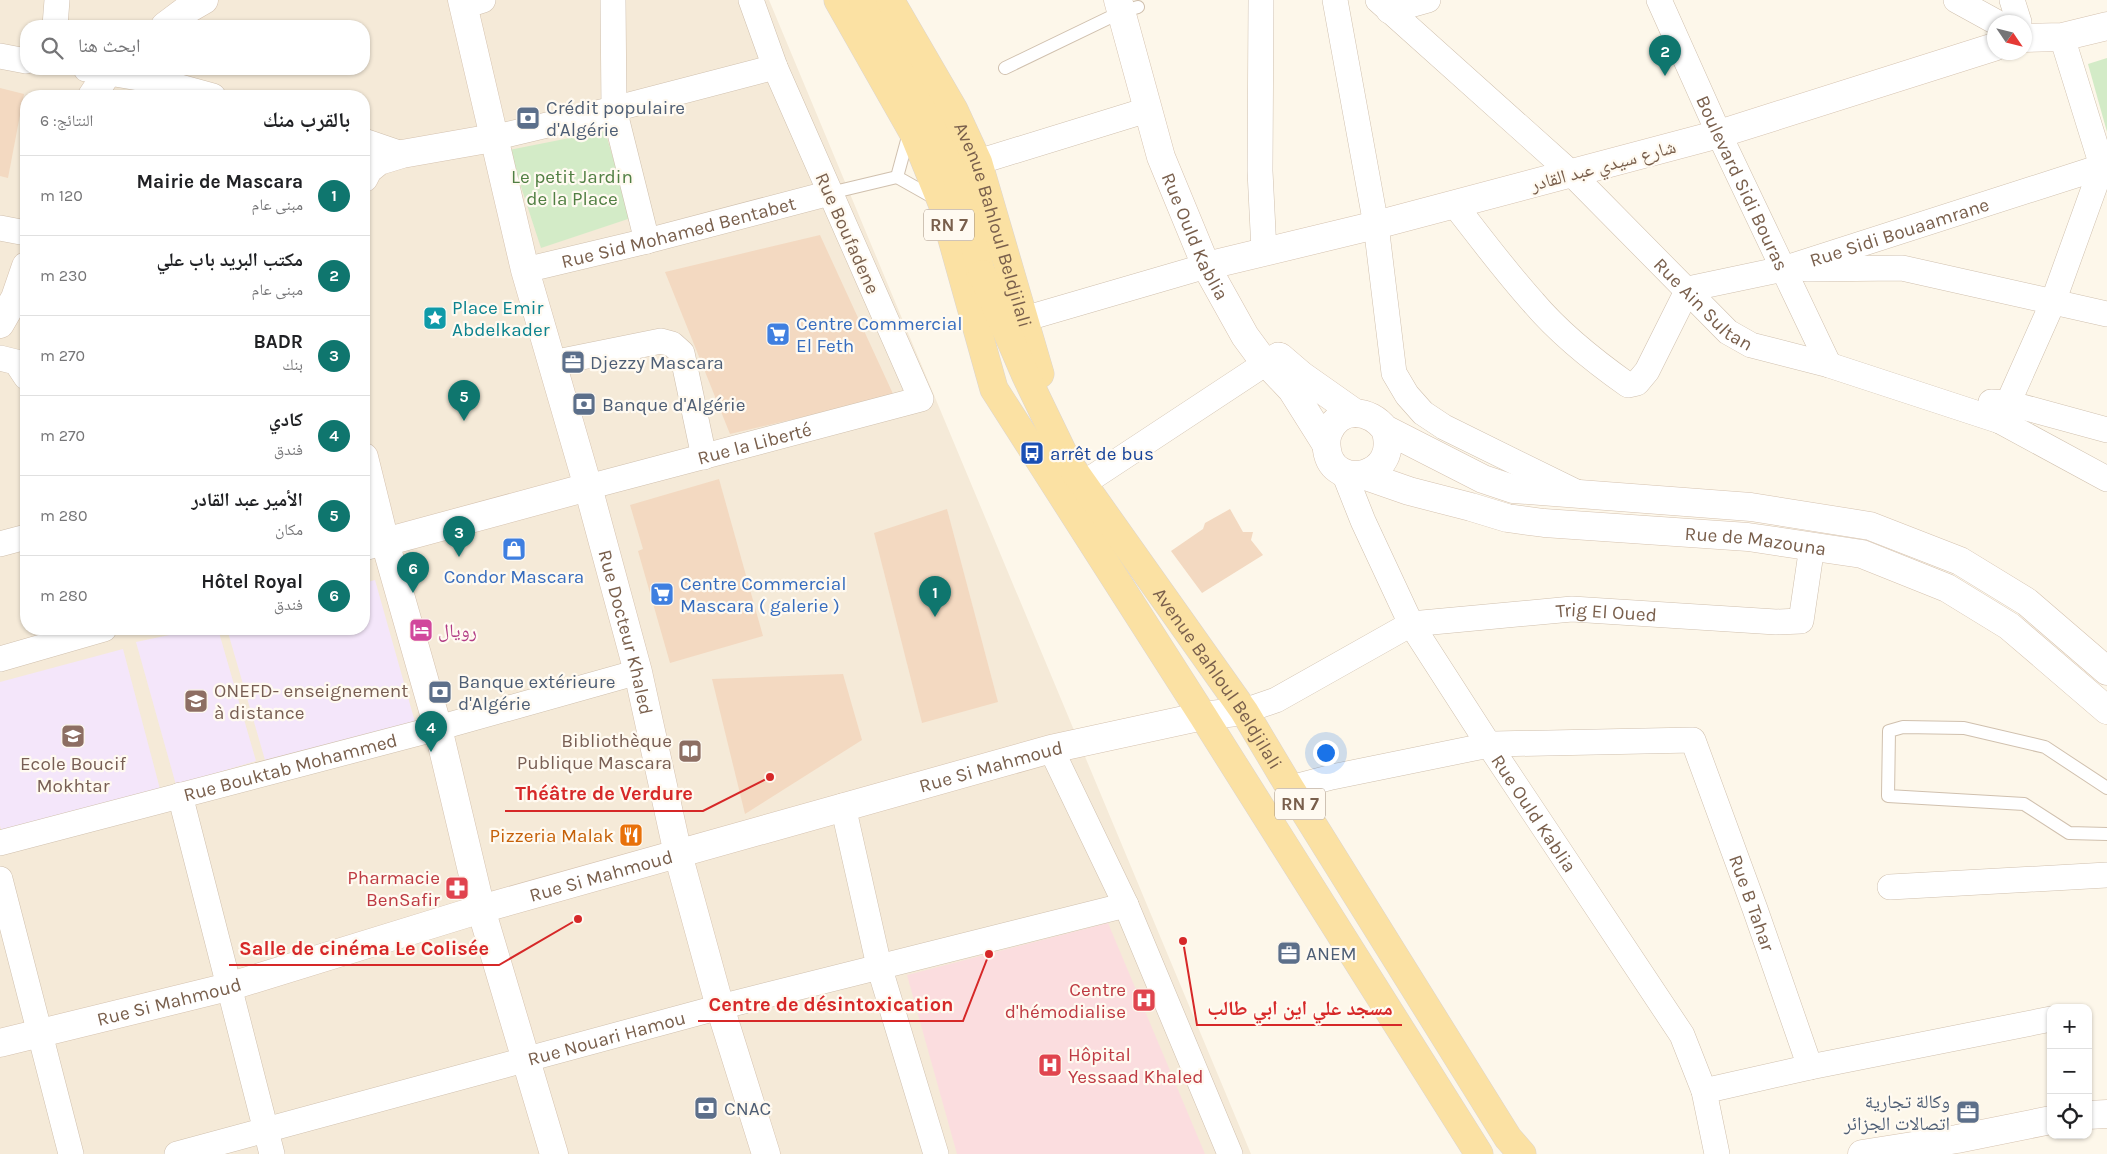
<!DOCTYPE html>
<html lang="ar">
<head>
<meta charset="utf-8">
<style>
  body { margin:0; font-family:Karla,"Noto Naskh Arabic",sans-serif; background:#f6f6f6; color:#202124; direction:rtl }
  .controls { position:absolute; right:15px; bottom:15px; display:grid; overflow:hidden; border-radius:10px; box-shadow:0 1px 4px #0004 }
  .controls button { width:45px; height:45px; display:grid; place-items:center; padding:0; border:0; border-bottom:1px solid #e0e0e0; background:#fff; color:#202124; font:25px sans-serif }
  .compass { position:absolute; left:1987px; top:15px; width:45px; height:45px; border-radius:50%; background:#fff; box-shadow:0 1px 4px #0004; rotate:125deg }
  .you { position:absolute; left:1325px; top:752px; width:18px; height:18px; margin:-12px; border:4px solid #fff; border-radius:50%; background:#1a73e8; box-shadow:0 0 0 8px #1a73e833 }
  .badge { display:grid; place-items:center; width:32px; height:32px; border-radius:50%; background:#0f766e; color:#fff; font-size:16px; font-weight:700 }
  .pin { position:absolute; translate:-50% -41px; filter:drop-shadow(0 1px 2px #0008) }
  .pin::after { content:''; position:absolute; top:26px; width:18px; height:15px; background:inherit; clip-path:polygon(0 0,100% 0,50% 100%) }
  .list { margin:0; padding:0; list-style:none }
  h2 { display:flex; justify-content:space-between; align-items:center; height:65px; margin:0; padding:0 20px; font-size:21px }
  h2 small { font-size:16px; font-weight:400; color:#757577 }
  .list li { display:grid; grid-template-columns:32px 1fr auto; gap:15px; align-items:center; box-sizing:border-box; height:80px; padding:0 20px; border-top:1px solid #e0e0e0 }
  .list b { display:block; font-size:19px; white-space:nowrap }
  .list p { margin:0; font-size:16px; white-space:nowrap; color:#757577 }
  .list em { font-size:16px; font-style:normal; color:#757577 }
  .icon { flex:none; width:28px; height:28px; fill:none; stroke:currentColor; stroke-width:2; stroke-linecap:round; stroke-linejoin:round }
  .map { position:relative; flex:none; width:2107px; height:1154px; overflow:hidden; direction:ltr }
  .search { position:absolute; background:#fff; box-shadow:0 1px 4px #0004; left:20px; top:20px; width:350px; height:55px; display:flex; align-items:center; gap:12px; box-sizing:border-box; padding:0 18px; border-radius:20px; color:#757577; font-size:19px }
  .panel { position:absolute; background:#fff; box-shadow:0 1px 4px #0004; left:20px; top:90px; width:350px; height:545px; border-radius:20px; direction:rtl }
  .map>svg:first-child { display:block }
  .residential { fill:#f5ead8; fill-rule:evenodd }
  .education { fill:#f4e6fa }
  .medical { fill:#fbdddf }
  .green { fill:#d3ebc7 }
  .building { fill:#f3d9c1 }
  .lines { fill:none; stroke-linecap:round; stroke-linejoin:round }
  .lane-casing { stroke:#d0c0ae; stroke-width:14 }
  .street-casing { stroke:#d0c0ae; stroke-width:26 }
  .secondary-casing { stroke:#d5c2af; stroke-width:29 }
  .primary-casing { stroke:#dcd5d0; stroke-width:29 }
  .lane { stroke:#fff; stroke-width:12 }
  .street { stroke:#fff; stroke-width:25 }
  .secondary { stroke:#fff; stroke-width:28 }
  .primary { stroke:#fbe1a3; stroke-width:28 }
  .labels { text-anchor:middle; stroke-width:4.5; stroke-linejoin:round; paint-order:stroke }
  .shield { fill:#fffaf1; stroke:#a18e7e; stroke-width:1 }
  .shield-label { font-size:18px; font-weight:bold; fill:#795f4c }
  .service-label { font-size:19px; fill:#4e5e75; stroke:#fffaf1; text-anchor:start }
  .street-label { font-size:19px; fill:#795f4c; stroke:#fffaf1 }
  .park-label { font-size:19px; fill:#517f43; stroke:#fffaf1 }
  .culture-label { font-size:19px; fill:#0d838f; stroke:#fffaf1; text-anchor:start }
  .shop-label { font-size:19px; fill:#366cbe; stroke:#fffaf1; text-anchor:start }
  .transit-label { font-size:19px; fill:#164399; stroke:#fffaf1; text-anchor:start }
  .hotel-label { font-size:19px; fill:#b23c85; stroke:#fffaf1; text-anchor:start }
  .education-label { font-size:19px; fill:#785e54; stroke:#fffaf1; text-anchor:start }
  .food-label { font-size:19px; fill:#c56008; stroke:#fffaf1; text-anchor:end }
  .health-label { font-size:19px; fill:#be3a42; stroke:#fffaf1; text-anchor:end }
  .leader { fill:none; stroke:#d62828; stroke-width:2 }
  .callout-dot { fill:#d62828; stroke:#fffaf1; stroke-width:2 }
  .callout-label { font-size:20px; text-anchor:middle; font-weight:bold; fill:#d62828; stroke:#fffaf1; stroke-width:4.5; stroke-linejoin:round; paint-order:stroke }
</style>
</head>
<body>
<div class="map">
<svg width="2107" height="1154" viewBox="0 0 2107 1154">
  <rect width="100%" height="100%" fill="#fdf7ea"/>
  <path class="residential" d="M0 0H769L1251 1154H0ZM26 26H364V69H26ZM26 96H364V629H26Z"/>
  <g class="education">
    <path d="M375 580 415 722 265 760 227 629H364V583Z"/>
    <path d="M198 629H218L256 761 176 785 136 642Z"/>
    <path d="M123 649 160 789 2 832 0 826V682Z"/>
  </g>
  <path class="medical" d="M1108 923 1205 1154H957L907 975Z"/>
  <g class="green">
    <path d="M2107 58V132L2088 64Z"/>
    <path d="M605 131 631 218 541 248 509 150Z"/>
  </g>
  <g class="building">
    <path d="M0 88 24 94 8 178 0 176Z"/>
    <path d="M820 235 894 396 730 434 665 272Z"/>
    <path d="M719 479 763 636 670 663 638 551 643 549 630 505Z"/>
    <path d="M947 509 998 702 922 723 874 533Z"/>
    <path d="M1230 509 1243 532H1253L1251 540 1263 555 1202 593 1171 551 1203 529 1205 523Z"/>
    <path d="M843 674 862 740 745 814 712 679Z"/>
  </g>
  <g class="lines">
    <g class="lane-casing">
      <g id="lane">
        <path d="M1005 68 1121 12 1138 7"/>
        <path d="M909 133 897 177 936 199"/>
        <path d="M830 193 897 177"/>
        <path d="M2107 788 2045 747 1964 728 1903 727 1889 731 1888 796 2024 804 2069 833 2107 834"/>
      </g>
    </g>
    <g class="street-casing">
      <g id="street">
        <path d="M613 0 614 109 647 241"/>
        <path d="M1261 0 1260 171 1264 251"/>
        <path d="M1335 0 1376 225 1394 373 1407 395 1423 413 1444 427 1576 492"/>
        <path id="s1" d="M1378 0 1571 173 1728 332 1751 345 1829 365 2000 421 2107 479"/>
        <path id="s2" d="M1659 0 1719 134 1829 365"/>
        <path d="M1956 0 1996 22"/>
        <path d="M2012 0 2019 22"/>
        <path d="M464 6 483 0"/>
        <path d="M1389 11 1428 0"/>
        <path d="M55 26 57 0"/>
        <path d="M0 56 26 61"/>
        <path d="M86 69 162 82 213 96"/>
        <path d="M493 138 614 109 775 67"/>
        <path d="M364 141 402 154"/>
        <path d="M978 162 1147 110"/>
        <path id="s3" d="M1454 204C1480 237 1505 271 1533 302 1560 334 1594 361 1628 385L1637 383 1647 371 1688 289 1783 269 2107 165"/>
        <path d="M0 228 26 233"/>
        <path d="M1807 269 1902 268 2107 314"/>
        <path id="s4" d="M525 270 647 241 830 193"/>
        <path d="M1024 319 1206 266"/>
        <path d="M0 358 16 362 26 377"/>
        <path d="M552 363 661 341 672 344 682 353 704 457"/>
        <path d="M1991 402 2008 403 2107 430"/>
        <path d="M2000 421 2053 302 2102 166 2062 37"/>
        <path id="s5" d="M1344 473 1363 521 1411 624 1489 745 1682 1035 1704 1091 1717 1154"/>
        <path d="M1084 483 1278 355"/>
        <path id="s6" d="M588 487 921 399 775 67 751 0"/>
        <path d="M0 544 26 537"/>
        <path d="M364 548 385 542"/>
        <path d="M0 659 104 629"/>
        <path id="s7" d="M1244 711 1276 700 1411 624 1572 609 1776 622 1801 621 1812 546"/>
        <path d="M1051 749 1126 905 1230 1154"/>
        <path id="s8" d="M1290 788 1332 777 1494 744 1693 740 1755 909 1810 1067"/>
        <path d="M180 795 272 1154"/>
        <path d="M843 806 879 966 936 1154"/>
        <path id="s9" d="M0 843 438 728 638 672"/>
        <path d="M0 879 71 1154"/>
        <path d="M1890 887 2107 875"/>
        <path d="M1704 1091 1810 1067 2051 1019"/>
        <path id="s10" d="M177 1154 720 1007 1126 905"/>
      </g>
    </g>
    <g class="secondary-casing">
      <g id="secondary">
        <path id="s11" d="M1118 0 1161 157 1206 266 1245 336 1259 355 1292 390 1326 444"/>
        <path d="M165 26 185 11 204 0"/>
        <path d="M2024 38 2062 37 2107 26"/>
        <path d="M92 96 110 69"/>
        <path d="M364 178 368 170 379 161 402 154 493 138"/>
        <path d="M1206 266 1376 225 1719 134 1994 47"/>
        <path d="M0 324 15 298 26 266"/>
        <path d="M1280 357 1301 375 1355 413"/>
        <path d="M1385 429C1402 478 1333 492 1327 450 1326 444 1326 437 1329 431 1341 406 1369 409 1385 429L1483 479 1513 489 1751 507 1870 526 1960 561 2027 602 2107 671"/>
        <path d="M364 457 385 542 438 728 481 909 554 1154"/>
        <path id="s12" d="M1363 475 1409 491 1471 507 1507 518 1544 523 1748 537 1862 554 1947 588 2009 626 2107 710"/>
        <path id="s13" d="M588 487 638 672 678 854 720 1007 766 1154"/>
        <path d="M385 542 588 487 525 270 462 0"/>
        <path id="s14" d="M0 1043 228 987 481 909 1051 749 1203 716 1244 711"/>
        <path d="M2088 1115 2107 1114"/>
        <path d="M1862 1154 1957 1139 2051 1120"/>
      </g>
    </g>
    <g class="primary-casing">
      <g id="primary">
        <path d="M838 0 914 134 942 203 994 389 1203 716 1479 1154"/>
        <path d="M863 0 947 147 967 209 985 292"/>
        <path id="s15" d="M890 0 954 110 978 162 1040 374"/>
        <path id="s16" d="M982 274 1026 376 1067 461 1244 711 1290 788 1508 1138 1522 1154"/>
      </g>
    </g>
    <use href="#lane" class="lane"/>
    <use href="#street" class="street"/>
    <use href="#secondary" class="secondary"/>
    <use href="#primary" class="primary"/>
  </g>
  <defs>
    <g id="bank-square" transform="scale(1.25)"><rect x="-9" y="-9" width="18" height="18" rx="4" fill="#5c6f8a" stroke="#fffaf1"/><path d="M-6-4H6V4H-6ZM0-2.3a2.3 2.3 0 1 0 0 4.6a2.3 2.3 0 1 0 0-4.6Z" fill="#fff"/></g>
    <g id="sight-square" transform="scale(1.25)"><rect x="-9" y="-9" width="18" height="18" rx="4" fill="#0f9aa8" stroke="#fffaf1"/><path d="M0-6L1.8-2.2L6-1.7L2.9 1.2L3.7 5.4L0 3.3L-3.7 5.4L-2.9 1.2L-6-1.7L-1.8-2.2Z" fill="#fff"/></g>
    <g id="supermarket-square" transform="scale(1.25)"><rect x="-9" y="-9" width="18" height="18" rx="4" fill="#3f7fe0" stroke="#fffaf1"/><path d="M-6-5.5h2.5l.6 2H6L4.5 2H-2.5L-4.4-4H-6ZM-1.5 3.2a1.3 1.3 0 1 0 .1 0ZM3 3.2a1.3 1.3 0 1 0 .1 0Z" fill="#fff"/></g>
    <g id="office-square" transform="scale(1.25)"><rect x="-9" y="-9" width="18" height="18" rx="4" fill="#5c6f8a" stroke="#fffaf1"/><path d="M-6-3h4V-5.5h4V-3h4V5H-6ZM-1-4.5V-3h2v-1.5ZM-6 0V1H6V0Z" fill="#fff"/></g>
    <g id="bus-square" transform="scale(1.25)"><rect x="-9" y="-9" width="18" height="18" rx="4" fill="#1a4fb4" stroke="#fffaf1"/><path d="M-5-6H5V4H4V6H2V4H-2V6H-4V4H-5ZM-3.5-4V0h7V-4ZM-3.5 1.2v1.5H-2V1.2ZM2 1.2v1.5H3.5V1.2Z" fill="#fff"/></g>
    <g id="shop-square" transform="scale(1.25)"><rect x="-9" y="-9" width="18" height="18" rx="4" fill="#3f7fe0" stroke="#fffaf1"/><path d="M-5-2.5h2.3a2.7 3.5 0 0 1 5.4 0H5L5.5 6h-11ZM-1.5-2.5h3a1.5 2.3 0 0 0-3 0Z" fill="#fff"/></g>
    <g id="hotel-square" transform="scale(1.25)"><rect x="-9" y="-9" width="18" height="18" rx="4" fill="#d1479c" stroke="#fffaf1"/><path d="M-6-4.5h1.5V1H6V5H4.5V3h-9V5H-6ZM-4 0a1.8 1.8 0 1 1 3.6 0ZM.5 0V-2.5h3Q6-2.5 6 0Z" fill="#fff"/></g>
    <g id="university-square" transform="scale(1.25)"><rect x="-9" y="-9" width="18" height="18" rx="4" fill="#8d6e63" stroke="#fffaf1"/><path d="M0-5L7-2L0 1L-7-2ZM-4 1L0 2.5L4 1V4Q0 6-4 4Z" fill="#fff"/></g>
    <g id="school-square" transform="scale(1.25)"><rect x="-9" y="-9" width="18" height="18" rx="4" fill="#8d6e63" stroke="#fffaf1"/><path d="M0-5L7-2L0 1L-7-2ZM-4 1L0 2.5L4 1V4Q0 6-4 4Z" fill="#fff"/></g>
    <g id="library-square" transform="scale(1.25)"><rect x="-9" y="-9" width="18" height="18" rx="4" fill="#8d6e63" stroke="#fffaf1"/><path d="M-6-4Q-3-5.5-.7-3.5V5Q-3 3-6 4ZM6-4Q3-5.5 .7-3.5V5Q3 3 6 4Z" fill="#fff"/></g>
    <g id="restaurant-square" transform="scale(1.25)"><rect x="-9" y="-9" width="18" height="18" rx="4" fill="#e8710a" stroke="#fffaf1"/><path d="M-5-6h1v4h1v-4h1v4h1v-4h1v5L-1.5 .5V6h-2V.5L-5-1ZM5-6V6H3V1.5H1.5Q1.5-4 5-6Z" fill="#fff"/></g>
    <g id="pharmacy-square" transform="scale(1.25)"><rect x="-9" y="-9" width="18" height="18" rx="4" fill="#e0444e" stroke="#fffaf1"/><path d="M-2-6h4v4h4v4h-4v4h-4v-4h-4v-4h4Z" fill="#fff"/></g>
    <g id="hospital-square" transform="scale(1.25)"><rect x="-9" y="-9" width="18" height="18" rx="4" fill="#e0444e" stroke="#fffaf1"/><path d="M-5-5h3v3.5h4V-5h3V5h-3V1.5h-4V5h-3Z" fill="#fff"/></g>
  </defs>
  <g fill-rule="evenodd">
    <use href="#bank-square" x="528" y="118"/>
    <use href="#sight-square" x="435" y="318"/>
    <use href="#supermarket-square" x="778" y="334"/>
    <use href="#office-square" x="573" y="362"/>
    <use href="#bank-square" x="584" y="404"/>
    <use href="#bus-square" x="1032" y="453"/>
    <use href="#shop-square" x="514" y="549"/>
    <use href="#supermarket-square" x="662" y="594"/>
    <use href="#hotel-square" x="421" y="630"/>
    <use href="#bank-square" x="440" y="692"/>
    <use href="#university-square" x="196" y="701"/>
    <use href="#school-square" x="73" y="736"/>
    <use href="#library-square" x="690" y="751"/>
    <use href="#restaurant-square" x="631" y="835"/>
    <use href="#pharmacy-square" x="457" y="888"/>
    <use href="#office-square" x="1289" y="953"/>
    <use href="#hospital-square" x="1144" y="1000"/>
    <use href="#hospital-square" x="1050" y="1065"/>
    <use href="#bank-square" x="706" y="1108"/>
    <use href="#office-square" x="1968" y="1112"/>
  </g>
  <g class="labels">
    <g class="shield">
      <rect x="924" y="209.5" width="50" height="31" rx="4"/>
      <rect x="1275" y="788.5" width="50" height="31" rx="4"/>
    </g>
    <g class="shield-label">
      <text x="949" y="231">RN 7</text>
      <text x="1300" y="810">RN 7</text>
    </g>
    <g class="service-label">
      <text x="546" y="114">Crédit populaire<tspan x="546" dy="22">d'Algérie</tspan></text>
      <text x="590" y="369">Djezzy Mascara</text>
      <text x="602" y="411">Banque d'Algérie</text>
      <text x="458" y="688">Banque extérieure<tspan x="458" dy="22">d'Algérie</tspan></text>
      <text x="1306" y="960">ANEM</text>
      <text x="1950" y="1108" text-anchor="end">وكالة تجارية<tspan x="1950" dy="22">اتصالات الجزائر</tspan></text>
      <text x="724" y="1115">CNAC</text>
    </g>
    <g class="street-label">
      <text transform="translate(1603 165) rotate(-15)" y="7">شارع سيدي عبد القادر</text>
      <text dy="7" stroke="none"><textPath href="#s2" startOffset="201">Boulevard Sidi Bouras</textPath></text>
      <text dy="7" stroke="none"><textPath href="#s15" startOffset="249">Avenue Bahloul Beldjilali</textPath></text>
      <text dy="7" stroke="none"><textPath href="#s4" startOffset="158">Rue Sid Mohamed Bentabet</textPath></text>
      <text dy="7" stroke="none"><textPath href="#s3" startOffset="588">Rue Sidi Bouaamrane</textPath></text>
      <text transform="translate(848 233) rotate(66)" y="7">Rue Boufadene</text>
      <text dy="7" stroke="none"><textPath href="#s11" startOffset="249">Rue Ould Kablia</textPath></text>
      <text dy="7" stroke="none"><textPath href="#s1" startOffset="446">Rue Ain Sultan</textPath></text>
      <text dy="7" stroke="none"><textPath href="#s6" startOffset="172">Rue la Liberté</textPath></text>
      <text dy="7" stroke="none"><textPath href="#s12" startOffset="400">Rue de Mazouna</textPath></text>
      <text dy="7" stroke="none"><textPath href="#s7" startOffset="385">Trig El Oued</textPath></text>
      <text dy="7" stroke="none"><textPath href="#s13" startOffset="150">Rue Docteur Khaled</textPath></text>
      <text dy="7" stroke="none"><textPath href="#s16" startOffset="470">Avenue Bahloul Beldjilali</textPath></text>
      <text dy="7" stroke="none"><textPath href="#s9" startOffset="300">Rue Bouktab Mohammed</textPath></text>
      <text dy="7" stroke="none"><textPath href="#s14" startOffset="1029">Rue Si Mahmoud</textPath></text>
      <text dy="7" stroke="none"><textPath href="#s5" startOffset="391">Rue Ould Kablia</textPath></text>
      <text dy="7" stroke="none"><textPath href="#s14" startOffset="624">Rue Si Mahmoud</textPath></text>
      <text dy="7" stroke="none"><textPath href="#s8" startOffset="581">Rue B Tahar</textPath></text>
      <text dy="7" stroke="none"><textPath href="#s14" startOffset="174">Rue Si Mahmoud</textPath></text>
      <text dy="7" stroke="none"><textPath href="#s10" startOffset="445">Rue Nouari Hamou</textPath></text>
    </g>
    <g class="park-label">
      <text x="572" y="183">Le petit Jardin<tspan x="572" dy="22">de la Place</tspan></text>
    </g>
    <g class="culture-label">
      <text x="452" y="314">Place Emir<tspan x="452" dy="22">Abdelkader</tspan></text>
    </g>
    <g class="shop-label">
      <text x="796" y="330">Centre Commercial<tspan x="796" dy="22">El Feth</tspan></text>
      <text x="514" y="583" text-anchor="middle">Condor Mascara</text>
      <text x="680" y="590">Centre Commercial<tspan x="680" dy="22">Mascara ( galerie )</tspan></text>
    </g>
    <g class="transit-label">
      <text x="1050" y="460">arrêt de bus</text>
    </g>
    <g class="hotel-label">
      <text x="438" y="637">رويال</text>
    </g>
    <g class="education-label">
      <text x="214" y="697">ONEFD- enseignement<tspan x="214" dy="22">à distance</tspan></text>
      <text x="672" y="747" text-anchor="end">Bibliothèque<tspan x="672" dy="22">Publique Mascara</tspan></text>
      <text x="73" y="770" text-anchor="middle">Ecole Boucif<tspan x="73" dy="22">Mokhtar</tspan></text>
    </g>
    <g class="food-label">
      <text x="614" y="842">Pizzeria Malak</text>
    </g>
    <g class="health-label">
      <text x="440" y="884">Pharmacie<tspan x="440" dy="22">BenSafir</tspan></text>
      <text x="1126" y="996">Centre<tspan x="1126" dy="22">d'hémodialise</tspan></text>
      <text x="1068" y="1061" text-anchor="start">Hôpital<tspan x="1068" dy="22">Yessaad Khaled</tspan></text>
    </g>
  </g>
  <path class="leader" d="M770 777L703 811H505M578 919L499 965H229M989 954L963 1021H698M1183 941L1197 1025H1402"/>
  <g class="callout-dot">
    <circle cx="770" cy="777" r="5"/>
    <circle cx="578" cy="919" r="5"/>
    <circle cx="989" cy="954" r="5"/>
    <circle cx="1183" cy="941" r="5"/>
  </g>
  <g class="callout-label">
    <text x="604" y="800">Théâtre de Verdure</text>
    <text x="364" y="955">Salle de cinéma Le Colisée</text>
    <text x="831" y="1011">Centre de désintoxication</text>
    <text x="1300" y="1015">مسجد علي اين ابي طالب</text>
  </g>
</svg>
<div class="controls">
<button>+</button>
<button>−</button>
<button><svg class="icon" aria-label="locate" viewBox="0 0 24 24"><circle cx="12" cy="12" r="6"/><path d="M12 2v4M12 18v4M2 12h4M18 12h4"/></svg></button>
</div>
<svg class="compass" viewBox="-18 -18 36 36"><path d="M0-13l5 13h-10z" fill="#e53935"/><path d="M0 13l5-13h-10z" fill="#757577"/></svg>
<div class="you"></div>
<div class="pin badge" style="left:935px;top:617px">1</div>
<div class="pin badge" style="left:1665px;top:76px">2</div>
<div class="pin badge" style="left:459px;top:557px">3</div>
<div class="pin badge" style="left:431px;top:752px">4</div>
<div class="pin badge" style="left:464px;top:421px">5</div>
<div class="pin badge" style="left:413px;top:593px">6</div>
<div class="search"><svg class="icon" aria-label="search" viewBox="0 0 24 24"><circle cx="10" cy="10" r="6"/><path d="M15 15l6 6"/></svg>ابحث هنا</div>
<section class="panel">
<h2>بالقرب منك<small>النتائج: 6</small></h2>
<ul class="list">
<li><span class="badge">1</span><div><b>Mairie de Mascara</b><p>مبنى عام</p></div><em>120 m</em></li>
<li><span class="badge">2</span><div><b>مكتب البريد باب علي</b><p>مبنى عام</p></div><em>230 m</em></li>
<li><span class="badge">3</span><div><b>BADR</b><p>بنك</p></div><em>270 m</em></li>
<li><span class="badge">4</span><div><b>كادي</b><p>فندق</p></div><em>270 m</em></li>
<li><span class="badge">5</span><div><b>الأمير عبد القادر</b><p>مكان</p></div><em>280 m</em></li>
<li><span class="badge">6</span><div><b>Hôtel Royal</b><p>فندق</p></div><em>280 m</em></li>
</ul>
</section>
</div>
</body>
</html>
